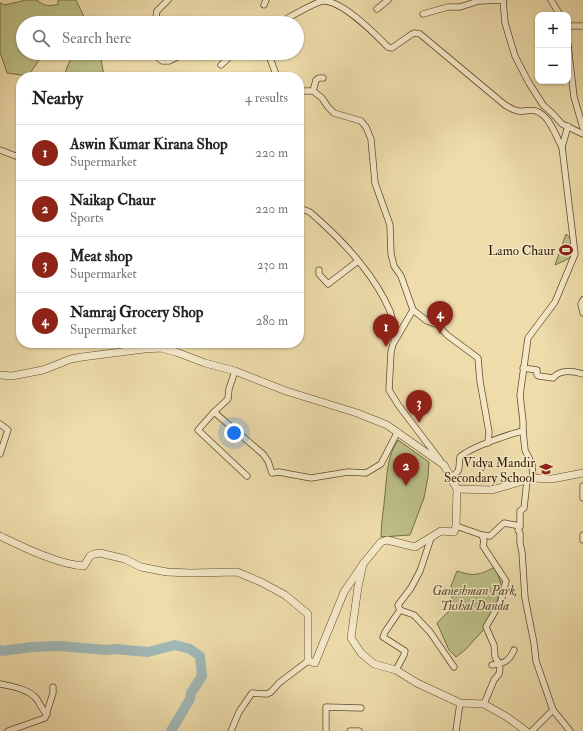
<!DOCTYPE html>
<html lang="en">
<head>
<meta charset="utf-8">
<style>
  body { margin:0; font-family:"IM FELL Double Pica",serif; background:#f2f2f2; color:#222 }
  .controls { position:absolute; right:12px; top:12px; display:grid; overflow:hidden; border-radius:8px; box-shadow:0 1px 3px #0004 }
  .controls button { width:36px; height:36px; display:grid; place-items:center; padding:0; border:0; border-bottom:1px solid #e0e0e0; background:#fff; color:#222; font:20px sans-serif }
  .you { position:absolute; left:234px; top:433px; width:14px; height:14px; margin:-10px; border:3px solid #fff; border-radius:50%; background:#1a73e8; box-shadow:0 0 0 6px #1a73e833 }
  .badge { display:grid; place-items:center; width:26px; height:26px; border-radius:50%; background:#8f2418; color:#fff; font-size:13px; font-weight:700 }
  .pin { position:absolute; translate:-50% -33px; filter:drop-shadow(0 1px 2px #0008) }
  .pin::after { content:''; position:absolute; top:21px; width:14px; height:12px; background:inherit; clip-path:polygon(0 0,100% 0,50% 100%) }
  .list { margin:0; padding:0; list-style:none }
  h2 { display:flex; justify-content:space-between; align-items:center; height:52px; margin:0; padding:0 16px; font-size:17px }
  h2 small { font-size:13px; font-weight:400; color:#767676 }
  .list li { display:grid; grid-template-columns:26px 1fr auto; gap:12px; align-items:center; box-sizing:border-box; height:56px; padding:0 16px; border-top:1px solid #e0e0e0 }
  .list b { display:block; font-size:15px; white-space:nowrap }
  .list p { margin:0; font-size:13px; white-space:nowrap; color:#767676 }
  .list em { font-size:13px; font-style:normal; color:#767676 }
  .icon { flex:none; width:22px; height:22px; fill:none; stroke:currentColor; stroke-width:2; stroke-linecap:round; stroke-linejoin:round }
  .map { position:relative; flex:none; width:583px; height:731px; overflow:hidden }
  .search { position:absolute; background:#fff; box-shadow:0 1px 3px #0004; left:16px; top:16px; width:288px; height:44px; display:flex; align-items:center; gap:10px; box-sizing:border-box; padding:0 14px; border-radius:22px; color:#767676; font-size:15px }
  .panel { position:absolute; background:#fff; box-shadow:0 1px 3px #0004; left:16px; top:72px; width:288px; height:276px; border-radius:16px }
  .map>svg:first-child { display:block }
  .green { fill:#bcbf86; stroke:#766e43 }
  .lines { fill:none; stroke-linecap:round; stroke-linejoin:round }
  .river { stroke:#a0b8b6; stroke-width:10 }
  .minor-casing { stroke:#604c2b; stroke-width:7 }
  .tertiary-casing { stroke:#604c2b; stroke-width:8 }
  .minor { stroke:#f4e8c8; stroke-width:5.5 }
  .tertiary { stroke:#f4e8c8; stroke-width:7 }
  .labels { text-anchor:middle; stroke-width:3; stroke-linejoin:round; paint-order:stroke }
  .poi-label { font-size:13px; fill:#311c00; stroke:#f4e8c8; text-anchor:end }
  .park-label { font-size:13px; font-style:italic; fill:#5b4d28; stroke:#f4e8c8 }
</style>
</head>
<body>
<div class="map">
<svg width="583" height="731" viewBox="0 0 583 731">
  <rect width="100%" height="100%" fill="#eedcab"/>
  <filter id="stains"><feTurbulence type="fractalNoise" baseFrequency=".005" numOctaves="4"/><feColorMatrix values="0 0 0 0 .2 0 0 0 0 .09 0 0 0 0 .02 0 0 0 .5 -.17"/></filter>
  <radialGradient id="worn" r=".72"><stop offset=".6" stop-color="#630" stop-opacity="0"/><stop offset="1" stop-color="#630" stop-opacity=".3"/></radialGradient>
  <g class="green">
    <path d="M26 0H37C43 6 50 7 58 4V0H76L87 23H23V53H44L28 76 7 73 0 52V3L5 5Z"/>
    <path d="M74 53H100L103 71 107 77H64L67 67Z"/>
    <path d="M566 234 573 241 570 258 555 265Z"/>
    <path d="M398 440 429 462 428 477 424 498 410 535 381 537C381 522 384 508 385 494 387 475 387 456 398 440Z"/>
    <path d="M495 567 501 583 497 603 486 627 465 650 456 657 449 650 437 623 453 607 451 586 457 571C475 577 479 575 495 567Z"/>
  </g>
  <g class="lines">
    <path class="river" d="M0 650 2 651 32 647 59 646 107 650 115 649 148 652 175 645 190 649 200 656 202 676 191 693 190 699 171 731"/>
    <g class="minor-casing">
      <g id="minor">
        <path d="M503 0 505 23 515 56 529 83 543 105 553 114 562 124 583 134"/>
        <path d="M551 0 560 15"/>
        <path d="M264 5 266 0"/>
        <path d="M377 9 388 0"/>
        <path d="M423 14 448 7H460L479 1 503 0"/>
        <path d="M155 23 157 11 168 0"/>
        <path d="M279 23C288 18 315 2 323 1 342 0 375 34 388 47L392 48 412 34 415 33 420 34 505 105C509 107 514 111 519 111 525 112 530 109 536 111 550 116 555 135 562 147"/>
        <path d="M568 26H583"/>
        <path d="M568 45 574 97 583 128"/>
        <path d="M153 53 162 61H169L185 53"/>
        <path d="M268 53 277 77"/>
        <path d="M221 65 234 53"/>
        <path d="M299 91H313L322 98 328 107 334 113 361 121 366 127 371 139 375 183 390 225 391 254 394 266 401 276 413 310 393 344 391 352 389 390 399 406 440 460"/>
        <path d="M313 91 316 80 319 78H323"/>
        <path d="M0 150 21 158"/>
        <path d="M299 210C308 208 313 215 320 221 347 245 376 278 390 311 393 319 394 327 392 335L395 340"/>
        <path d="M319 270V274L328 284 358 261"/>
        <path d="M583 300 581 304 583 313"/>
        <path d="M413 310 427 321 438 325 447 335 478 358 480 381 489 432 488 443"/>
        <path d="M523 368 537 370V375L539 376 553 378C560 369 573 371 583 374"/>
        <path d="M235 371 229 389 228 399 214 412 263 454 268 461 272 473 279 472 311 478 348 472 366 473 381 464 397 433"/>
        <path d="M214 412 198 430 247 476"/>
        <path d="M0 424 8 430 0 454"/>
        <path d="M451 477C462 470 458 469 460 457 469 448 509 434 523 431"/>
        <path d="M533 478 532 464 525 450 523 431V421L520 395 528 338 555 302 575 254 562 147 568 126"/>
        <path d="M527 481 524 508 520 511V526L518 530 520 533V543L522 552 525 598 534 643 536 661 553 710 570 731"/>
        <path d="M583 486V498"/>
        <path d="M456 526 482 535 484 541 483 546 506 581 501 601 486 627 494 645 495 657 499 664 500 669 499 674 494 680 484 704"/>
        <path d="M482 535 490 536 504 523 520 526"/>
        <path d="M583 535V540"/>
        <path d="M431 538 420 571 411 588 398 605 400 610 414 615 430 632 454 667"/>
        <path d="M492 665C504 663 509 662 514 650"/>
        <path d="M396 670 404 655 405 651 383 637 385 632 400 610"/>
        <path d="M0 684C13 687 26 688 36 698 40 703 41 709 47 714"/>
        <path d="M8 731 45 718 53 693V687"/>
        <path d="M231 731 239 712 252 693 267 694 271 692 279 683 308 661"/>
        <path d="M326 731V707L361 708"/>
        <path d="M350 731H359"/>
        <path d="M456 731 460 703"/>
        <path d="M532 731 553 710"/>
      </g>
    </g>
    <g class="tertiary-casing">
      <g id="tertiary">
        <path d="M0 375 12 376 43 370 71 359 82 357 144 349 161 348 176 352 205 363 235 371 286 391 357 413 387 425 444 465 457 489 492 490 533 478 552 479 583 473"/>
        <path d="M457 489 456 526 454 532 441 531 415 547 387 540 381 542 363 564 358 587 351 638 361 653 374 664 396 670 417 683 460 703 484 704 507 717 526 731"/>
        <path d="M0 536C23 547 59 565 84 566L90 556 94 554 100 553 125 559 141 567 167 572 191 573 237 572 261 582 285 595 308 614V661L315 663 344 592 363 564"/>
      </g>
    </g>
    <use href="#minor" class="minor"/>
    <use href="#tertiary" class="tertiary"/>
  </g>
  <defs>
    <g id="stadium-bare" transform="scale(1.08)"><path d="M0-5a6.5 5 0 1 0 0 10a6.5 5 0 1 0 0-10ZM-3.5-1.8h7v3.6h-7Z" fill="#8f2418" stroke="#f4e8c8" stroke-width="2.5" paint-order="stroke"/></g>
    <g id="school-bare" transform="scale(1.08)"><path d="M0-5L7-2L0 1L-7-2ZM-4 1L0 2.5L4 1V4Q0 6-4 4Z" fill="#8f2418" stroke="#f4e8c8" stroke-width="2.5" paint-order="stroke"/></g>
  </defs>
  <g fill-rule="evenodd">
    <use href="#stadium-bare" x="566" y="250"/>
    <use href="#school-bare" x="546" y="469"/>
  </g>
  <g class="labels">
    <g class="poi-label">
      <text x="555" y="255">Lamo Chaur</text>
      <text x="535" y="467">Vidya Mandir<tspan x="535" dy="15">Secondary School</tspan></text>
    </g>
    <g class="park-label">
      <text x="475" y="595">Ganeshman Park,<tspan x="475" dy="15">Tushal Danda</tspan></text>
    </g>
  </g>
  <rect width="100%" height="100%" filter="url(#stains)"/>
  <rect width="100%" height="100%" fill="url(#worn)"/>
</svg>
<div class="controls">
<button>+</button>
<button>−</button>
</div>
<div class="you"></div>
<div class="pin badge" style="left:386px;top:347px">1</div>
<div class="pin badge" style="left:406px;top:486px">2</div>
<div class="pin badge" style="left:419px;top:423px">3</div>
<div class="pin badge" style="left:440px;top:334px">4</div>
<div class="search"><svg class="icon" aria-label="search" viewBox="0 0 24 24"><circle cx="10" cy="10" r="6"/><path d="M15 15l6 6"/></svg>Search here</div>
<section class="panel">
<h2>Nearby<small>4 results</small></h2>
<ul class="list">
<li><span class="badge">1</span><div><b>Aswin Kumar Kirana Shop</b><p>Supermarket</p></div><em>220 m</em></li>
<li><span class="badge">2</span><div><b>Naikap Chaur</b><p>Sports</p></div><em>220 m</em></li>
<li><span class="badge">3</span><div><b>Meat shop</b><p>Supermarket</p></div><em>230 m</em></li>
<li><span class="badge">4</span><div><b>Namraj Grocery Shop</b><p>Supermarket</p></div><em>280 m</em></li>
</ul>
</section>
</div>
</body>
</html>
